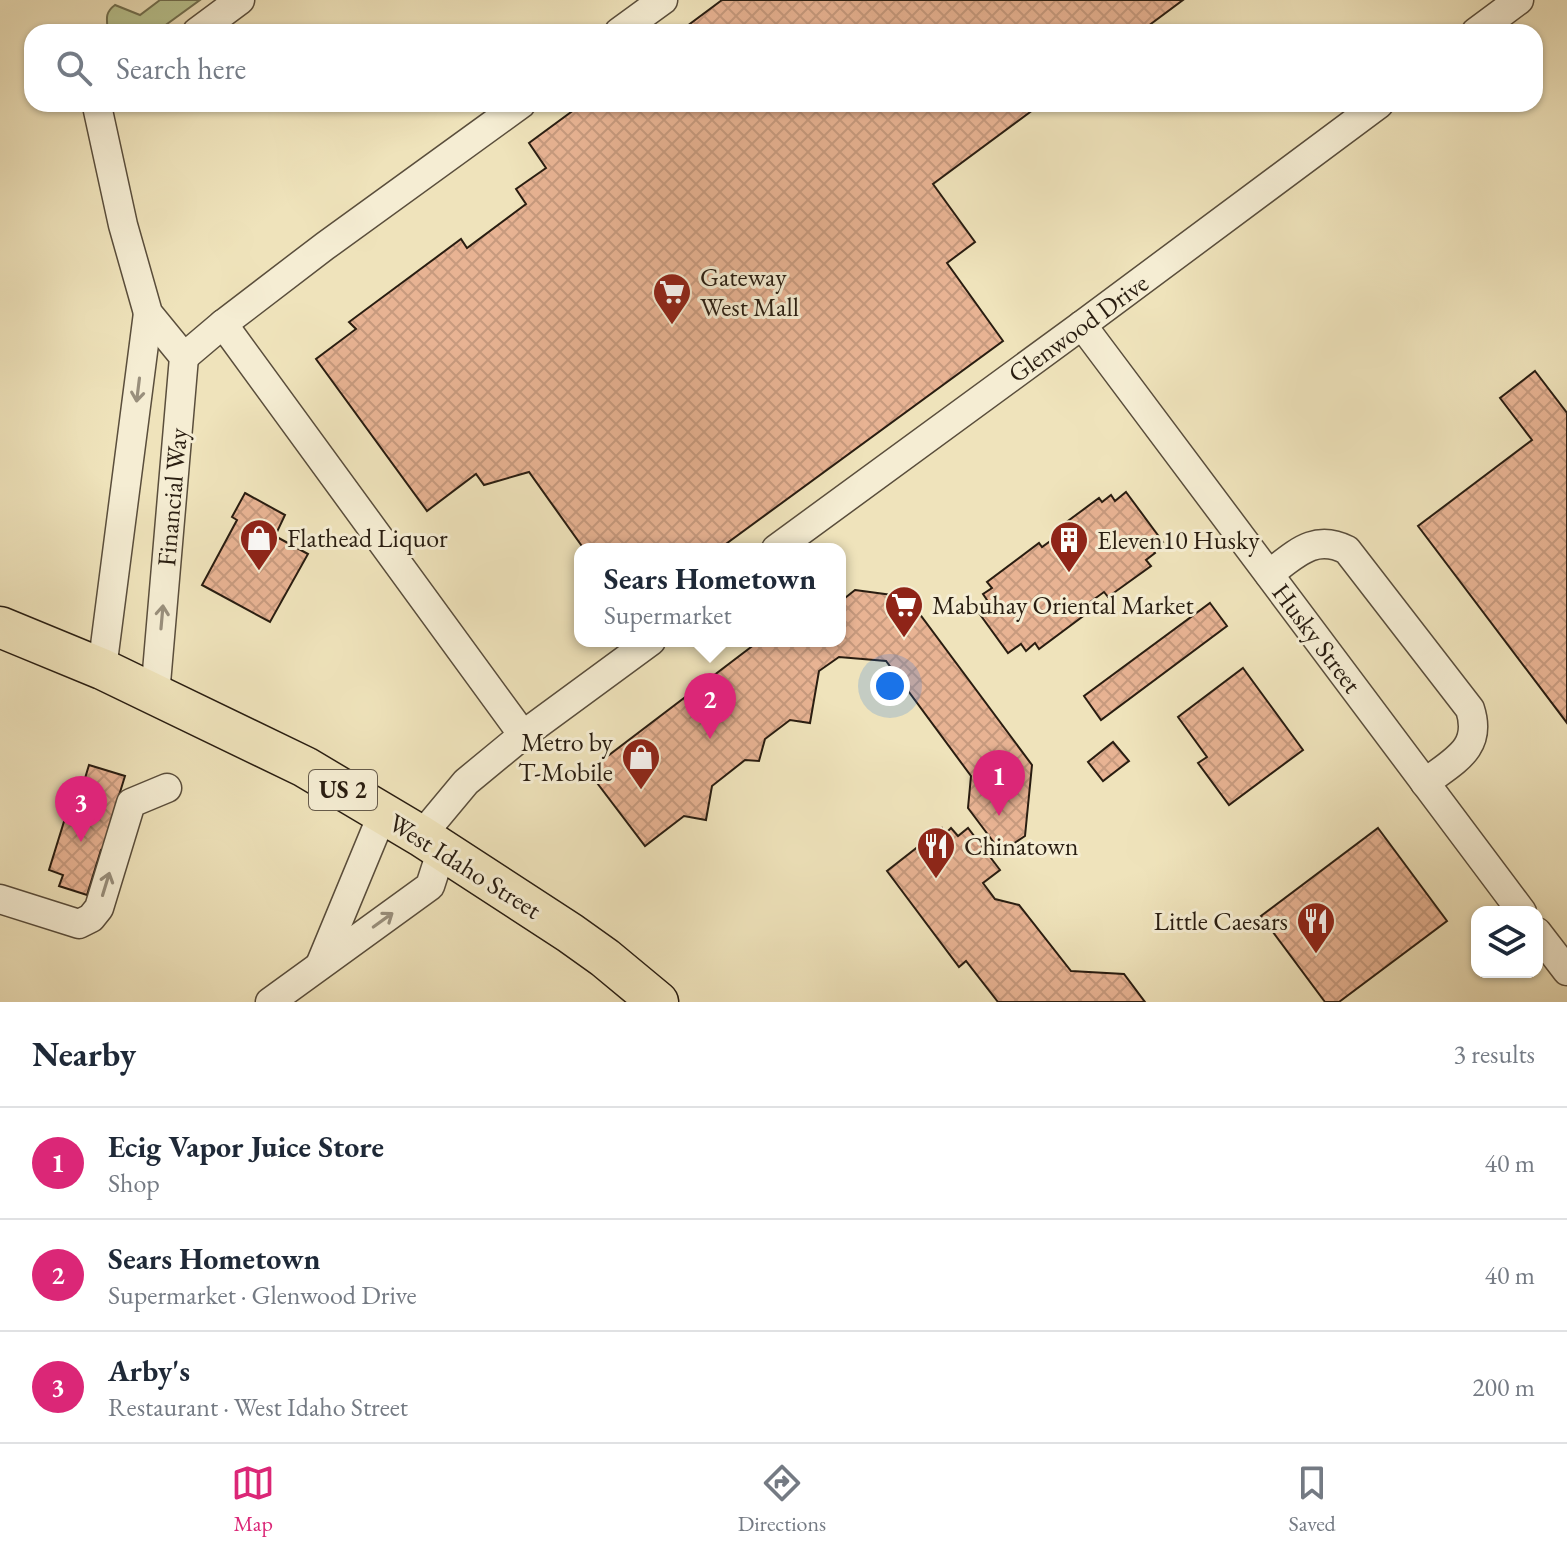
<!DOCTYPE html>
<html lang="en">
<head>
<meta charset="utf-8">
<style>
  body { margin:0; font-family:"EB Garamond",serif; background:#f6f6f7; color:#1f2937 }
  .controls { position:absolute; right:24px; bottom:24px; display:grid; overflow:hidden; border-radius:16px; box-shadow:0 2px 6px #0004 }
  .controls button { width:72px; height:72px; display:grid; place-items:center; padding:0; border:0; border-bottom:2px solid #e0e1e3; background:#fff; color:#1f2937; font:40px sans-serif }
  .you { position:absolute; left:890px; top:686px; width:28px; height:28px; margin:-20px; border:6px solid #fff; border-radius:50%; background:#1a73e8; box-shadow:0 0 0 12px #1a73e833 }
  .badge { display:grid; place-items:center; width:52px; height:52px; border-radius:50%; background:#db2777; color:#fff; font-size:26px; font-weight:700 }
  .pin { position:absolute; translate:-50% -66px; filter:drop-shadow(0 2px 4px #0008) }
  .pin::after { content:''; position:absolute; top:42px; width:28px; height:24px; background:inherit; clip-path:polygon(0 0,100% 0,50% 100%) }
  .popup { position:absolute; left:574px; top:543px; width:272px; height:104px; box-sizing:border-box; display:grid; place-content:center; border-radius:16px; background:#fff; filter:drop-shadow(0 2px 6px #0005); font-size:26px; white-space:nowrap; color:#747a83 }
  .popup b { font-size:30px; color:#1f2937 }
  .popup::after { content:''; position:absolute; left:50%; top:100%; margin-left:-16px; border:16px solid transparent; border-top-color:#fff }
  .list { margin:0; padding:0; list-style:none }
  h2 { display:flex; justify-content:space-between; align-items:center; height:104px; margin:0; padding:0 32px; font-size:34px }
  h2 small { font-size:26px; font-weight:400; color:#747a83 }
  .list li { display:grid; grid-template-columns:52px 1fr auto; gap:24px; align-items:center; box-sizing:border-box; height:112px; padding:0 32px; border-top:2px solid #e0e1e3 }
  .list b { display:block; font-size:30px; white-space:nowrap }
  .list p { margin:0; font-size:26px; white-space:nowrap; color:#747a83 }
  .list em { font-size:26px; font-style:normal; color:#747a83 }
  .icon { flex:none; width:44px; height:44px; fill:none; stroke:currentColor; stroke-width:2; stroke-linecap:round; stroke-linejoin:round }
  .map { position:relative; flex:none; width:1567px; height:1002px; overflow:hidden }
  .search { position:absolute; background:#fff; box-shadow:0 2px 6px #0004; left:24px; right:24px; top:24px; height:88px; display:flex; align-items:center; gap:20px; box-sizing:border-box; padding:0 28px; border-radius:24px; color:#747a83; font-size:30px }
  .sheet { height:440px; background:#fff }
  nav { display:flex; justify-content:space-around; align-items:center; box-sizing:border-box; height:112px; border-top:2px solid #e0e1e3; background:#fff; font-size:22px; color:#747a83 }
  nav a { display:grid; justify-items:center; gap:4px }
  nav .on { color:#db2777 }
  .map>svg:first-child { display:block }
  .grass { fill:#b9c490; stroke:#717050; stroke-width:2 }
  .building { fill:url(#building-cross-hatch); stroke:#291d11; stroke-width:2 }
  .lines { fill:none; stroke-linecap:round; stroke-linejoin:round }
  .minor-casing { stroke:#5a4e3c; stroke-width:31 }
  .highway-casing { stroke:#291d11; stroke-width:43 }
  .minor { stroke:#f5edd3; stroke-width:28 }
  .highway { stroke:#efe3bb; stroke-width:40 }
  .oneway { stroke:#998f7c }
  .labels { text-anchor:middle; stroke-width:6; stroke-linejoin:round; paint-order:stroke }
  .shield { fill:#f5edd3; stroke:#665b4b; stroke-width:2 }
  .shield-label { font-size:24px; font-weight:bold; fill:#291d11 }
  .poi-label { font-size:26px; fill:#291d11; stroke:#f5edd3; text-anchor:start }
  .street-label { font-size:26px; fill:#291d11; stroke:#f5edd3 }
</style>
</head>
<body>
<div class="map">
<svg width="1567" height="1002" viewBox="0 0 1567 1002">
  <defs>
    <pattern id="building-cross-hatch" width="8" height="8" patternUnits="userSpaceOnUse" patternTransform="scale(2)"><rect width="8" height="8" fill="#e8b393"/><path d="M0 0l8 8M0 8l8-8" fill="none" stroke="#c79a7e"/></pattern>
  </defs>
  <rect width="100%" height="100%" fill="#efe3bb"/>
  <filter id="stains"><feTurbulence type="fractalNoise" baseFrequency=".0025" numOctaves="4"/><feColorMatrix values="0 0 0 0 .2 0 0 0 0 .09 0 0 0 0 .02 0 0 0 .5 -.17"/></filter>
  <radialGradient id="worn" r=".72"><stop offset=".6" stop-color="#630" stop-opacity="0"/><stop offset="1" stop-color="#630" stop-opacity=".3"/></radialGradient>
  <path class="grass" d="M160 0H200L156 32H108C107 20 104 13 115 5L140 15Z"/>
  <g class="building">
    <path d="M722 0H1183L1140 32H679Z"/>
    <path d="M582 104H1041L933 184 975 242 947 263 1003 341 719 549H584L529 472 484 485 476 474 427 511 316 359 356 329 349 322 461 239 467 248 526 204 516 189 546 168 529 143Z"/>
    <path d="M1535 371 1567 413V723L1418 526 1532 440 1500 398Z"/>
    <path d="M1126 492 1163 542 1153 550 1155 553 1146 560 1151 566 1108 597 1104 592 1086 605 1090 611 1039 649 1035 643 1026 651 1021 644 1008 653 976 609 987 600 983 594 992 588 987 582 1039 543 1042 547 1060 534 1057 529 1099 498 1102 502 1111 495 1115 501Z"/>
    <path d="M245 493 285 515 275 536 308 554 270 622 202 585 237 520 232 517Z"/>
    <path d="M855 590 907 597 1032 765 1025 836 1001 852 968 808 971 776 886 661 839 657 819 671 810 723 790 720 765 739 759 761 745 760 712 786 706 820 684 816 645 846 588 771 759 641H840V602Z"/>
    <path d="M1210 603 1227 626 1101 720 1084 696Z"/>
    <path d="M1243 668 1303 750 1229 805 1198 763 1207 757 1178 717Z"/>
    <path d="M1113 742 1129 761 1103 781 1088 762Z"/>
    <path d="M89 765 125 776 109 828 116 830 109 852 101 850 87 895 59 886 63 875 49 870 66 815 73 818Z"/>
    <path d="M942 828 946 833 951 828 958 836 968 828 1000 870 983 883 995 899 1019 905 1071 971 1124 974 1145 1002H998L966 961 959 967 887 871Z"/>
    <path d="M1378 828 1447 921 1339 1002H1325L1261 916Z"/>
  </g>
  <g class="lines">
    <g class="minor-casing">
      <g id="minor">
        <path d="M197 32 240 0"/>
        <path d="M619 32 663 0"/>
        <path d="M1476 32 1519 0"/>
        <path d="M99 104 97 106 123 225 148 313 184 357 155 695"/>
        <path d="M223 324 325 246 521 104"/>
        <path d="M1082 325 1522 912"/>
        <path d="M184 357 223 324 523 735"/>
        <path d="M776 549 1082 325 1379 104"/>
        <path d="M1269 574C1295 555 1314 533 1347 550L1470 709C1483 749 1453 761 1425 783"/>
        <path d="M102 669 148 313"/>
        <path d="M421 836 466 782 523 735 651 641"/>
        <path d="M0 899 79 924 91 918 99 908 131 803 167 788"/>
        <path d="M1537 932 1567 971"/>
        <path d="M320 965 383 813"/>
        <path d="M270 1002 430 886 442 849"/>
      </g>
    </g>
    <g class="highway-casing">
      <path id="highway" d="M0 627 102 669 305 767 421 836 570 933 605 958 658 1002"/>
    </g>
    <use href="#minor" class="minor"/>
    <use href="#highway" class="highway"/>
  </g>
  <defs><path id="oneway-shaft" d="M-6 0H5M1.5-3L5.5 0L1.5 3" fill="none" stroke-width="1.6" stroke-linecap="round" stroke-linejoin="round" transform="scale(2)"/></defs>
  <g class="oneway">
    <use href="#oneway-shaft" transform="translate(138 390) rotate(97)"/>
    <use href="#oneway-shaft" transform="translate(162 617) rotate(-85)"/>
    <use href="#oneway-shaft" transform="translate(106 884) rotate(-73)"/>
    <use href="#oneway-shaft" transform="translate(383 920) rotate(-36)"/>
  </g>
  <defs>
    <g id="supermarket-pin" transform="scale(2)"><path d="M0 17L-7.5 6A9.5 9.5 0 1 1 7.5 6Z" fill="#8f2418" stroke="#f5edd3"/><path d="M-6-5.5h2.5l.6 2H6L4.5 2H-2.5L-4.4-4H-6ZM-1.5 3.2a1.3 1.3 0 1 0 .1 0ZM3 3.2a1.3 1.3 0 1 0 .1 0Z" fill="#fff"/></g>
    <g id="shop-pin" transform="scale(2)"><path d="M0 17L-7.5 6A9.5 9.5 0 1 1 7.5 6Z" fill="#8f2418" stroke="#f5edd3"/><path d="M-5-2.5h2.3a2.7 3.5 0 0 1 5.4 0H5L5.5 6h-11ZM-1.5-2.5h3a1.5 2.3 0 0 0-3 0Z" fill="#fff"/></g>
    <g id="building-pin" transform="scale(2)"><path d="M0 17L-7.5 6A9.5 9.5 0 1 1 7.5 6Z" fill="#8f2418" stroke="#f5edd3"/><path d="M-4-6H4V6H1V3H-1V6H-4ZM-2.5-4.3h1.7v1.8h-1.7ZM.8-4.3h1.7v1.8H.8ZM-2.5-1h1.7V.8h-1.7ZM.8-1h1.7V.8H.8Z" fill="#fff"/></g>
    <g id="restaurant-pin" transform="scale(2)"><path d="M0 17L-7.5 6A9.5 9.5 0 1 1 7.5 6Z" fill="#8f2418" stroke="#f5edd3"/><path d="M-5-6h1v4h1v-4h1v4h1v-4h1v5L-1.5 .5V6h-2V.5L-5-1ZM5-6V6H3V1.5H1.5Q1.5-4 5-6Z" fill="#fff"/></g>
  </defs>
  <g fill-rule="evenodd">
    <use href="#supermarket-pin" x="672" y="292"/>
    <use href="#shop-pin" x="259" y="538"/>
    <use href="#building-pin" x="1069" y="540"/>
    <use href="#supermarket-pin" x="904" y="605"/>
    <use href="#shop-pin" x="641" y="757"/>
    <use href="#restaurant-pin" x="936" y="846"/>
    <use href="#restaurant-pin" x="1316" y="921"/>
  </g>
  <g class="labels">
    <rect class="shield" x="309" y="770" width="68" height="40" rx="6"/>
    <g class="shield-label">
      <text x="343" y="798">US 2</text>
    </g>
    <g class="poi-label">
      <text x="700" y="286">Gateway<tspan x="700" dy="30">West Mall</tspan></text>
      <text x="287" y="547">Flathead Liquor</text>
      <text x="1097" y="549">Eleven10 Husky</text>
      <text x="932" y="614">Mabuhay Oriental Market</text>
      <text x="613" y="751" text-anchor="end">Metro by<tspan x="613" dy="30">T-Mobile</tspan></text>
      <text x="964" y="855">Chinatown</text>
      <text x="1288" y="930" text-anchor="end">Little Caesars</text>
    </g>
    <g class="street-label">
      <text transform="translate(1078 328) rotate(-36)" y="9">Glenwood Drive</text>
      <text transform="translate(172 497) rotate(-85)" y="9">Financial Way</text>
      <text transform="translate(1317 638) rotate(53)" y="9">Husky Street</text>
      <text transform="translate(465 866) rotate(32)" y="9">West Idaho Street</text>
    </g>
  </g>
  <rect width="100%" height="100%" filter="url(#stains)"/>
  <rect width="100%" height="100%" fill="url(#worn)"/>
</svg>
<div class="controls">
<button><svg class="icon" aria-label="layers" viewBox="0 0 24 24"><path d="M12 4l9 5-9 5-9-5zM3 14l9 5 9-5"/></svg></button>
</div>
<div class="you"></div>
<div class="pin badge" style="left:999px;top:816px">1</div>
<div class="pin badge" style="left:710px;top:739px">2</div>
<div class="popup"><b>Sears Hometown</b>Supermarket</div>
<div class="pin badge" style="left:81px;top:842px">3</div>
<div class="search"><svg class="icon" aria-label="search" viewBox="0 0 24 24"><circle cx="10" cy="10" r="6"/><path d="M15 15l6 6"/></svg>Search here</div>
</div>
<section class="sheet">
<h2>Nearby<small>3 results</small></h2>
<ul class="list">
<li><span class="badge">1</span><div><b>Ecig Vapor Juice Store</b><p>Shop</p></div><em>40 m</em></li>
<li><span class="badge">2</span><div><b>Sears Hometown</b><p>Supermarket · Glenwood Drive</p></div><em>40 m</em></li>
<li><span class="badge">3</span><div><b>Arby's</b><p>Restaurant · West Idaho Street</p></div><em>200 m</em></li>
</ul>
</section>
<nav>
<a class="on"><svg class="icon" aria-label="map" viewBox="0 0 24 24"><path d="M3 6l6-2 6 2 6-2v14l-6 2-6-2-6 2zM9 4v14M15 6v14"/></svg>Map</a>
<a><svg class="icon" aria-label="directions" viewBox="0 0 24 24"><path d="M12 3l9 9-9 9-9-9zM9 14v-3h6M13 9l2 2-2 2"/></svg>Directions</a>
<a><svg class="icon" aria-label="saved" viewBox="0 0 24 24"><path d="M7 4h10v16l-5-4-5 4z"/></svg>Saved</a>
</nav>
</body>
</html>
